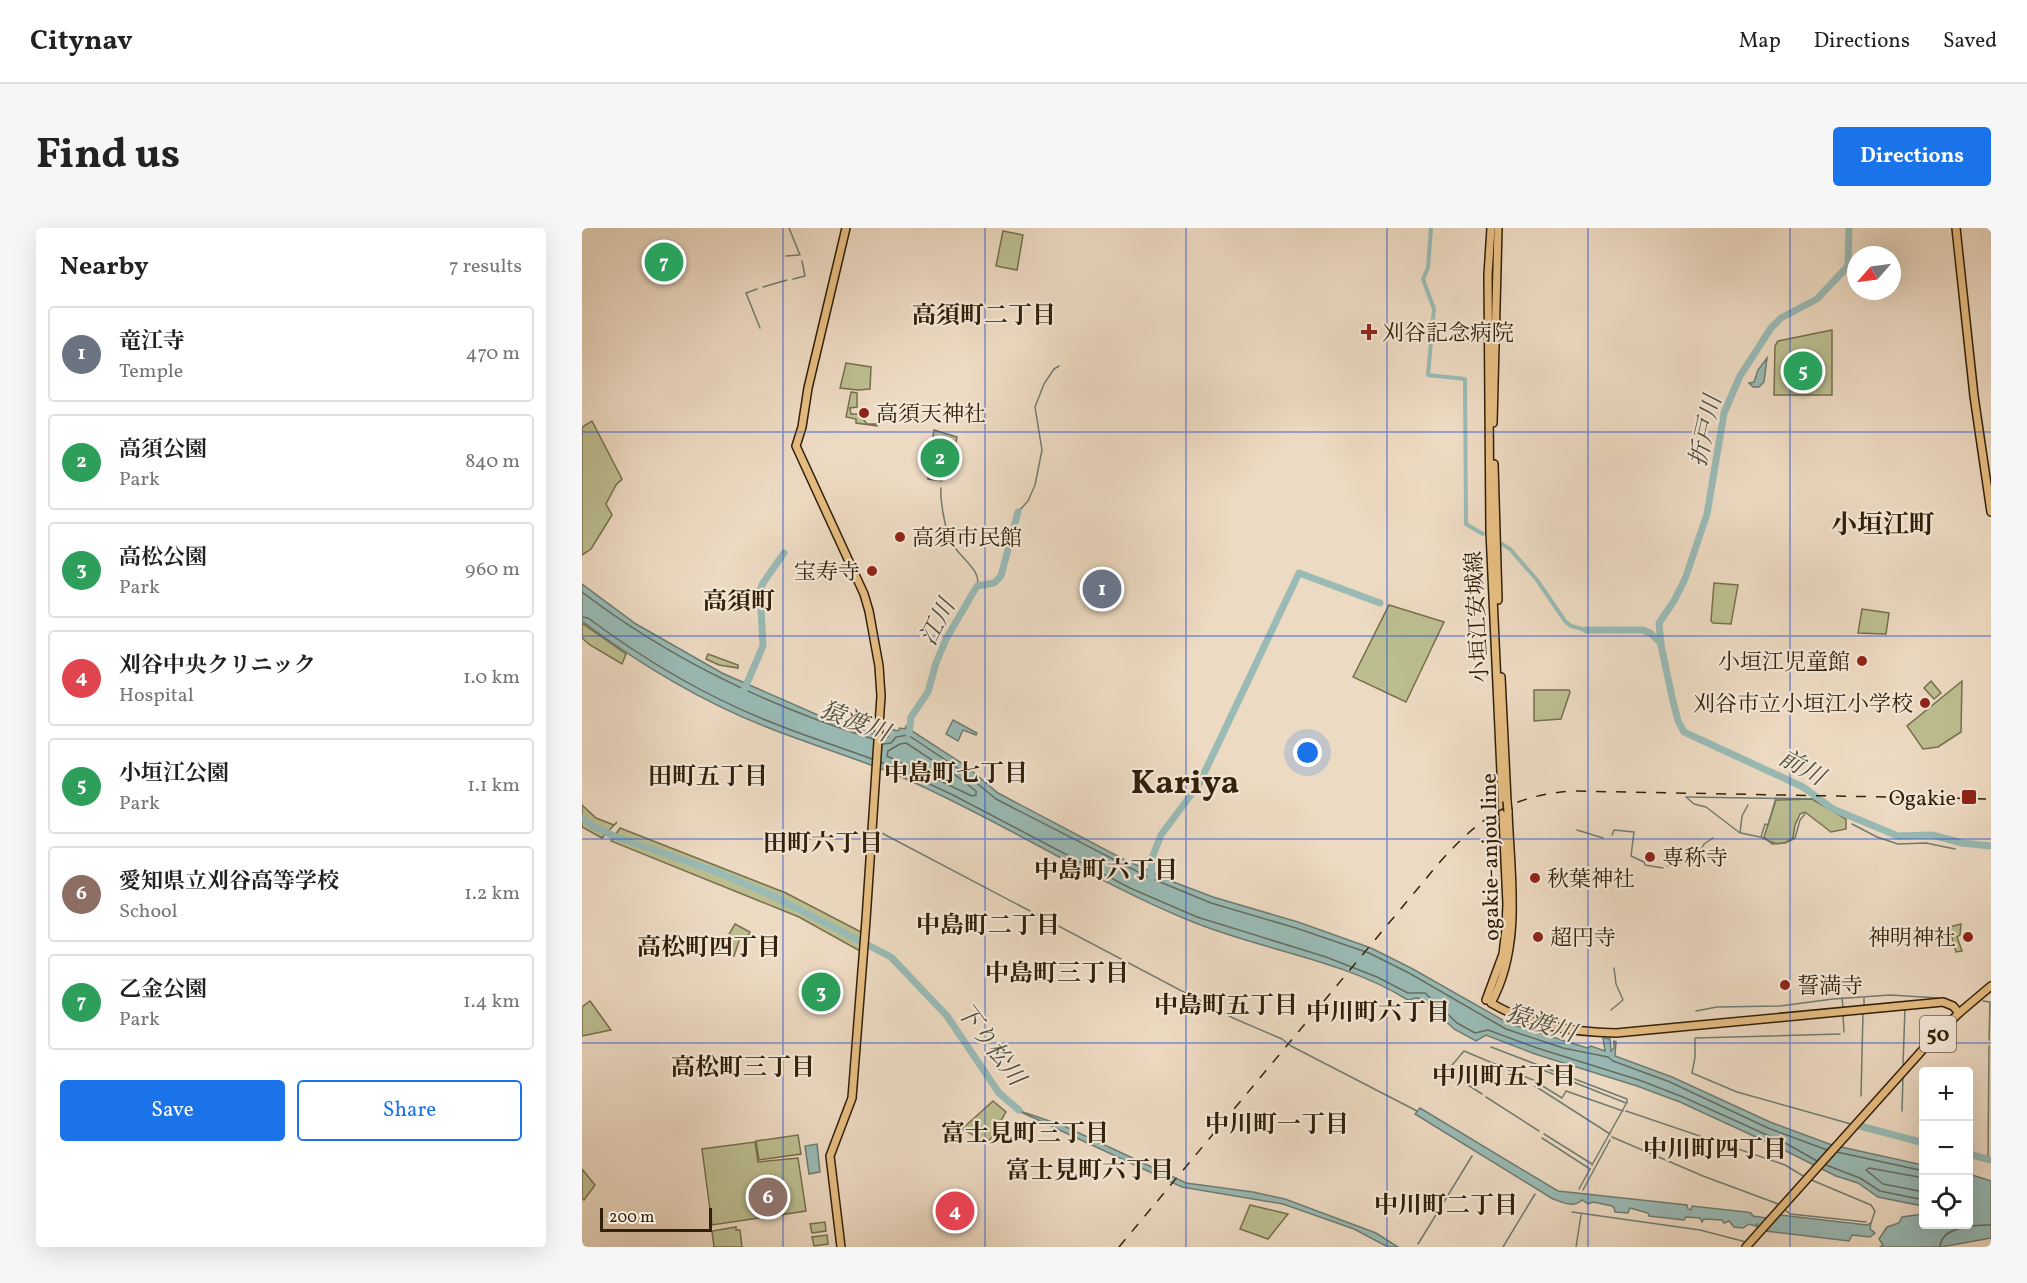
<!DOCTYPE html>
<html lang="en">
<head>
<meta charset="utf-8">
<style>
  body { margin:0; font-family:Vollkorn,"Noto Serif JP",serif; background:#f6f6f6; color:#222 }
  .controls { position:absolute; right:18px; bottom:18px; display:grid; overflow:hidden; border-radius:6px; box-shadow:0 6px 24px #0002 }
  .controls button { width:54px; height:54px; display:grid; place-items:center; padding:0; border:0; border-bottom:2px solid #e0e0e0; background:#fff; color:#222; font:30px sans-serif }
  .compass { position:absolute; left:1265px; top:18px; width:54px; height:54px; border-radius:50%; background:#fff; box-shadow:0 6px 24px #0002; rotate:242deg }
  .scale { position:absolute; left:18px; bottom:15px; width:112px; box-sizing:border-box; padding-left:6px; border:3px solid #32200a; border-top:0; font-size:16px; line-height:21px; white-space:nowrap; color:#32200a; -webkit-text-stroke:4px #f3e7d7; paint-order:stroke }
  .you { position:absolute; left:726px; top:525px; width:21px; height:21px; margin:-15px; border:4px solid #fff; border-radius:50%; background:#1a73e8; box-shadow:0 0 0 9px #1a73e833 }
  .badge { display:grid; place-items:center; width:39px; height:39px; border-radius:50%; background:#1a73e8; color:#fff; font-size:20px; font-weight:700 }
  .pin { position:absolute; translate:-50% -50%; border:3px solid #fff; box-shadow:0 2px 6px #0006 }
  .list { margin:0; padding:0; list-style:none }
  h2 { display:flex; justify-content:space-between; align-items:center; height:78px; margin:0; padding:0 24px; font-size:26px }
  h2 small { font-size:20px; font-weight:400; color:#767676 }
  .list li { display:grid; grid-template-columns:39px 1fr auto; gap:18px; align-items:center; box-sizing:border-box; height:96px; margin:0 12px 12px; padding:0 12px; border:2px solid #e0e0e0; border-radius:6px }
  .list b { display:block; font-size:22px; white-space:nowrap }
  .list p { margin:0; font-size:20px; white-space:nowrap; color:#767676 }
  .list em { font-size:20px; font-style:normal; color:#767676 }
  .actions { display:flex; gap:12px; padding:18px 24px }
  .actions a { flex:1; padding:14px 0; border:2px solid #1a73e8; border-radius:6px; text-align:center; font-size:21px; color:#1a73e8 }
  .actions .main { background:#1a73e8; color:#fff }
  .icon { flex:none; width:33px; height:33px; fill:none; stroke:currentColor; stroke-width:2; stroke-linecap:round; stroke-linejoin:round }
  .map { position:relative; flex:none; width:1409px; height:1019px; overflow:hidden; border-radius:6px }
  header { display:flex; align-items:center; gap:36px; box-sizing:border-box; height:84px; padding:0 30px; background:#fff; border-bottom:2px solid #e0e0e0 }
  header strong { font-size:28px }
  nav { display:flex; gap:33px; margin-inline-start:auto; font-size:21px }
  .intro { display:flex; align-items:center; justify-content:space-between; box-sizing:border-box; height:144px; padding:0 36px }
  h1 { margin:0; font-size:42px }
  .button { padding:15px 27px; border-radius:6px; background:#1a73e8; color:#fff; font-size:21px; font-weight:700 }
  main { display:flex; gap:36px; padding:0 36px }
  aside { flex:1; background:#fff; border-radius:6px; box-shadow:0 6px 24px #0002 }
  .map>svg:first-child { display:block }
  .green { fill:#bcbe90; stroke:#776f4d; stroke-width:1.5 }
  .water { fill:#99bab5; stroke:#707c71; stroke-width:1.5 }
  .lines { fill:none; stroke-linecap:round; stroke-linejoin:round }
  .shore { stroke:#666d60; stroke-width:1.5 }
  .stream { stroke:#707c71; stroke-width:1.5 }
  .canal { stroke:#99bab5; stroke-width:4 }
  .river { stroke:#99bab5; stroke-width:7 }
  .major-casing { stroke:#32200a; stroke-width:10 }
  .major { stroke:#e6bd81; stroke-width:7 }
  .rail { stroke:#32200a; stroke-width:1.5; stroke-dasharray:10 10; stroke-linecap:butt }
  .major-bridge-casing { stroke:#32200a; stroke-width:10; stroke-linecap:butt }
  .major-bridge { stroke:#e6bd81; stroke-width:7 }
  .grid { fill:none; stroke:#1d4ed8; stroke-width:1.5; stroke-opacity:0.55 }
  .poi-dot { fill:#8f2418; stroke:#f3e7d7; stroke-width:2 }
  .labels { text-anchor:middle; stroke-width:4.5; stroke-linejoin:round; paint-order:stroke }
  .shield { fill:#f3e7d7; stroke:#6c5c48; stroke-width:1.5 }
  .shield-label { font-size:21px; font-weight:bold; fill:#32200a }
  .poi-label { font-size:22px; fill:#32200a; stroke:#f3e7d7; text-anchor:start }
  .street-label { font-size:22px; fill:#32200a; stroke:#f3e7d7 }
  .neighbourhood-label { font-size:24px; font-weight:bold; fill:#32200a; stroke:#f3e7d7 }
  .water-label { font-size:24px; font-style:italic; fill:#514e3d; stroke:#f3e7d7 }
  .quarter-label { font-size:26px; font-weight:bold; fill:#32200a; stroke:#f3e7d7 }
  .town-label { font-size:34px; font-weight:bold; fill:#32200a; stroke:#f3e7d7 }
</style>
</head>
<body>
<header>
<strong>Citynav</strong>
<nav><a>Map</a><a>Directions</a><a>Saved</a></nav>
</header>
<div class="intro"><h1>Find us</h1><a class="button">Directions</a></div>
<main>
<aside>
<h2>Nearby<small>7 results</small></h2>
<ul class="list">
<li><span class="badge" style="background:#6b7280">1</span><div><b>竜江寺</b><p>Temple</p></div><em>470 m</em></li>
<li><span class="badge" style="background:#2e9e5b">2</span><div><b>高須公園</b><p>Park</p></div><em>840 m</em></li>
<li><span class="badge" style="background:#2e9e5b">3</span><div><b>高松公園</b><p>Park</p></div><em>960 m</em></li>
<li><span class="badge" style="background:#e0444e">4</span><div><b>刈谷中央クリニック</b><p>Hospital</p></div><em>1.0 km</em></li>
<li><span class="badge" style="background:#2e9e5b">5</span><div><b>小垣江公園</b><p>Park</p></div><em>1.1 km</em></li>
<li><span class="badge" style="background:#8d6e63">6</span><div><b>愛知県立刈谷高等学校</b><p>School</p></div><em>1.2 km</em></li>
<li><span class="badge" style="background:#2e9e5b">7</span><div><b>乙金公園</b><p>Park</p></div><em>1.4 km</em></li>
</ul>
<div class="actions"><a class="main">Save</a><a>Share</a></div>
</aside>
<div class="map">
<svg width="1409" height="1019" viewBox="0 0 1409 1019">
  <rect width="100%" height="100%" fill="#eddac2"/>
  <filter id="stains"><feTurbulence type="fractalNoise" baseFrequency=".00333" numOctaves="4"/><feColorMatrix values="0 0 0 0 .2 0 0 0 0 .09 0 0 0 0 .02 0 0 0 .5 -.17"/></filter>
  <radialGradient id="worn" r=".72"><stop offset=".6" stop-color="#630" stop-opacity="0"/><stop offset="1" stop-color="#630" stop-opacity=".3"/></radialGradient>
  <g class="green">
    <path d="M421 3 441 7 435 42 414 38Z"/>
    <path d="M89 16 100 41 69 45 64 27Z"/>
    <path d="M1250 102V167H1192L1193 118 1196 113Z"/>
    <path d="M264 135 289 139 288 161 276 162 258 160Z"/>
    <path d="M269 164 275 165V179L268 180 269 186H277L285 196H295V198L274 195V191L264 189Z"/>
    <path d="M10 193 40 251 34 257 24 276 30 287 9 321 0 327V199Z"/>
    <path d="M352 202 375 209 372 225 360 253 346 251 348 227Z"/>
    <path d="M1132 355 1156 357 1149 396 1131 395 1129 393Z"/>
    <path d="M807 377 862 394 824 474 771 449Z"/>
    <path d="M1280 381 1307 385 1304 406 1276 405Z"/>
    <path d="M0 395 44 426 40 436 8 417 0 410Z"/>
    <path d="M126 426 156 437V440L137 437 124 431Z"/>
    <path d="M1349 453 1359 465 1352 471 1342 460Z"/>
    <path d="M1380 453 1379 504 1356 519 1341 521 1325 498Z"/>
    <path d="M952 462H987L988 464 979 491 952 493Z"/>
    <path d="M1230 571 1264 591V601L1249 604 1223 584 1218 586 1213 597 1211 610 1203 615 1190 616 1182 609 1194 572Z"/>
    <path d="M0 577 14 590 32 597 35 594 20 610 0 599Z"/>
    <path d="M38 600 204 665 279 704 278 723 217 689 29 613Z"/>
    <path d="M153 696 168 704 164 712 158 710 152 728 137 723Z"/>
    <path d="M1379 696 1378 707 1375 709 1380 723 1374 724 1367 699Z"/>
    <path d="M232 745 259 758 246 785 219 771Z"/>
    <path d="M8 773 29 802 0 808V779Z"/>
    <path d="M411 873 424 884 406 915 380 901Z"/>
    <path d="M216 907 219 926 177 932 174 913Z"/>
    <path d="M173 914 176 934 216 930 224 983 130 997 120 921Z"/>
    <path d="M0 941 13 957 2 972 0 970Z"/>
    <path d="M668 977 706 986 686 1011 658 1001Z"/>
    <path d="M243 994 244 1003 230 1005 228 996Z"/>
    <path d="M154 999V1002H158L160 1019H132L130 1003Z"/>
    <path d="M245 1007 246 1016 232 1018 230 1009Z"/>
  </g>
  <g class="water">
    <path d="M1185 130 1182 154 1177 159H1171L1167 155 1172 154 1176 142Z"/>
    <path d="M0 356 54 396 140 445 238 488 303 510 306 509 308 501 316 503 318 500 323 501 324 498 330 499V503L384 538 416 565 541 631 594 655 631 669 716 694 789 720 829 740 926 795 1005 820 1009 818 1023 823 1021 810 1028 811 1029 823 1032 820V813L1034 814 1033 828 1090 849 1188 894 1250 917 1341 937V978L1296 969 1276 955 1254 948 1202 922 1098 874 1055 858 953 826 904 807 894 813 872 801 841 771 834 770 826 772C759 731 683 723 611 694 512 654 422 594 324 551 278 531 229 517 182 498 117 472 56 435 0 393Z"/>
    <path d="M371 492 395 505 394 507 381 502 376 513 364 506Z"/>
    <path d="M432 876 441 884 482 898 604 955 671 964 703 971 794 1005 816 1019H806L772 1001 701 976 600 959 441 885 430 879Z"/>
    <path d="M838 880 976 963 1105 977 1106 981 1109 982 1110 978 1164 984 1169 985 1171 988 1184 990 1189 986 1285 997 1289 995 1288 1001 1293 1005 1288 1009 1270 1007 1267 1013 1175 1002V996L1173 998 1167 996 1161 1000 1152 999 1147 993 1142 995 1140 992 1122 991 1120 994 1118 990 1104 989 1102 992 1067 988 1066 985 1048 980 1046 985 1033 984 1032 980 1030 978 1011 974 1006 976 1000 972C991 980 983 975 971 971L833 886Z"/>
    <path d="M235 916 238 944 227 946 223 918Z"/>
    <path d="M1387 946 1409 953V1010L1359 1019H1298L1301 1017 1297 1011 1305 999 1317 995 1320 989 1341 986 1342 996H1386Z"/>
  </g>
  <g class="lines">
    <g class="shore">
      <path d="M0 364C88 431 186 478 291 511"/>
      <path d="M0 389 6 390C61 431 121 467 186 493 220 507 255 518 290 531"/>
      <path d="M324 515 376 549 394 563V567L390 568 305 528 306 523 318 516Z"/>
      <path d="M301 516 309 515 314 509 326 507 380 543 414 571 566 649 629 675 714 700 787 725 827 745 924 801 981 820 1026 829 1031 833 1088 854 1186 900 1245 922"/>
      <path d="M299 534 369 566 548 660 615 689 744 729 795 749 826 765H843L875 795 893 805 906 802 955 820 1057 852 1101 869 1205 916 1235 933"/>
      <path d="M1255 924 1342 943"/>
      <path d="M1244 937 1278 950 1298 963 1342 972"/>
      <path d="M1342 950 1287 940 1284 942 1301 956 1342 964"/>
      <path d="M1358 1019C1359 998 1392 997 1409 997"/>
    </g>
    <g class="stream">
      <path d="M207 0 218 27"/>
      <path d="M204 28 217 27"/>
      <path d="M211 51 223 48 220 33"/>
      <path d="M181 59 205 52"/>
      <path d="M175 61 164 65 178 100"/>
      <path d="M359 260C358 272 363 300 368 312 375 328 401 342 395 358"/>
      <path d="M436 284 446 273 453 257 460 222 453 179 462 156 472 141 477 138"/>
      <path d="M1104 569 1239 571"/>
      <path d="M1104 569 1112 576 1124 579 1158 605 1160 588 1166 577"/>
      <path d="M1194 570 1186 597 1183 596 1179 609C1192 616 1199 619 1213 610L1218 592 1223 586"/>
      <path d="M1270 596 1295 609 1316 616 1344 615 1373 621"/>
      <path d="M995 602 1021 610"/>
      <path d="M296 603 651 790 700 811 709 818 835 883"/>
      <path d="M1159 605 1178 609"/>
      <path d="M1030 607 1032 602 1052 604 1049 628 1062 634 1063 637 1081 640"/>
      <path d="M1086 638C1101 633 1114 635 1122 616L1131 610"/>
      <path d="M1260 770 1261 779"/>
      <path d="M1401 773 1408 774 1407 812"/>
      <path d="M1282 780V770"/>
      <path d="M1029 782 1041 772 1034 756 1032 740"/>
      <path d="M1114 783 1135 779 1198 778 1251 771 1308 767 1357 770"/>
      <path d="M1261 787 1262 804"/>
      <path d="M1258 806 1113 810V829L1110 845 1155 864 1269 896"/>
      <path d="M909 819 1045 871V875"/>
      <path d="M1321 837 1323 779"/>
      <path d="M961 842 1044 875"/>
      <path d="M865 843 882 823 951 852 980 870 984 863 1041 883"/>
      <path d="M883 855 900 866"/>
      <path d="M953 858 1028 906"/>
      <path d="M1279 868 1281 785"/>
      <path d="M904 869 957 903"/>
      <path d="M1044 883 1203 937 1223 949"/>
      <path d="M1320 883 1321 848"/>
      <path d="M962 906 1010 936"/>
      <path d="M1030 909 1121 948 1199 977"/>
      <path d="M960 910 1008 941"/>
      <path d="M1406 931 1407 818"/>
      <path d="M1010 937 1044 876"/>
      <path d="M1227 951 1289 977 1293 983 1289 995"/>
      <path d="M997 961 1008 941"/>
      <path d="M1001 962 1028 912"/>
      <path d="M1202 981 1208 986 1284 994"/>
      <path d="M990 984 1118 1002 1164 1014"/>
      <path d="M836 1016 890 928"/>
      <path d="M921 1019 953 966"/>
      <path d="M994 1019 999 987"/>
    </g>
    <g class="canal">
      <path d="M849 0 846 40 841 51 852 81 846 147 883 151 884 296 901 306"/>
      <path d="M920 316 928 321 955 352 983 393 989 398 1004 402"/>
    </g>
    <g class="river">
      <path d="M1267 0 1266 38 1235 71 1199 90 1189 100 1158 148 1142 185 1125 286 1103 351 1092 373 1077 395 1079 417 1090 469 1096 493 1102 504 1221 559 1251 581 1316 608 1350 607 1380 615 1409 618"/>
      <path d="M1004 402H1061L1068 405 1079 415"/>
      <path d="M162 462 181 418 178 362 181 355 202 325"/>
      <path d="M327 505 329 489 346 464 354 435 364 411 395 358 412 355 419 348 436 284"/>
      <path d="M0 590 11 598 32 608 135 644 189 667 309 729 365 788 417 865 437 882"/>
      <path d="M569 652 570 630 579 607 617 556 717 345 798 375"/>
      <path d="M1278 898 1342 915"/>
      <path d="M1386 926 1409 932"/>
    </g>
    <g class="major-casing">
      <g id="major">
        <path d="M1374 0 1392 168 1409 284"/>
        <path d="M911 195 916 0"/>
        <path d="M912 236 916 372"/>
        <path d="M919 449 925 573"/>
        <path d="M926 583C928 646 941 717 909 775 948 798 990 804 1034 805L1361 774 1371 778 1377 785"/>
        <path d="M904 772 921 726 924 701 925 676 908 303 906 47 909 0"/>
        <path d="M259 1019 248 928 270 870 284 692 299 468 297 438 287 383 282 366 214 218 220 199 226 160 264 0"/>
        <path d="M1164 1019 1345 817 1377 785 1409 758"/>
      </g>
    </g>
    <use href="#major" class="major"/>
    <path class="rail" d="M537 1019 857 635C897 590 929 567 991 563L1409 571"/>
    <g class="major-bridge-casing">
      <path id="major-bridge" d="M925 573 926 583"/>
    </g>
    <use href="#major-bridge" class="major-bridge"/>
  </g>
  <path class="grid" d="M201 0V1019M403 0V1019M604 0V1019M805 0V1019M1006 0V1019M1208 0V1019M0 204H1409M0 408H1409M0 611H1409M0 815H1409"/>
  <g class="poi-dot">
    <path d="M784 95h6v6h6v6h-6v6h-6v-6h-6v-6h6z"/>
    <circle cx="282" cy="185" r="6"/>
    <circle cx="318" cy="309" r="6"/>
    <circle cx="290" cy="343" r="6"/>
    <circle cx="1280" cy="433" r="6"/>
    <circle cx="1343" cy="475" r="6"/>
    <rect x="1379" y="561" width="16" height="16" rx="3"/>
    <circle cx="1068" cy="629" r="6"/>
    <circle cx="953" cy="650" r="6"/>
    <circle cx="956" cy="709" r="6"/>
    <circle cx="1386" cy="709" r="6"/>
    <circle cx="1203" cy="757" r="6"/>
  </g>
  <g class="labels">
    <rect class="shield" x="1338" y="788" width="36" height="36" rx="4.5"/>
    <g class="shield-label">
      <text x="1356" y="813">50</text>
    </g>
    <g class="poi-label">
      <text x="800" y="112">刈谷記念病院</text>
      <text x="294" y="193">高須天神社</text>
      <text x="330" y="317">高須市民館</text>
      <text x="278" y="351" text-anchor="end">宝寿寺</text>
      <text x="1268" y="441" text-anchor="end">小垣江児童館</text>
      <text x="1331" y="483" text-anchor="end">刈谷市立小垣江小学校</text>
      <text x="1374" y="577" text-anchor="end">Ogakie</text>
      <text x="1080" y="637">専称寺</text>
      <text x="965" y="658">秋葉神社</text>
      <text x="968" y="717">超円寺</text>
      <text x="1374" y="717" text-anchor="end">神明神社</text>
      <text x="1215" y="765">誓満寺</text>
    </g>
    <g class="street-label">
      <text transform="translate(894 389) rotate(-93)" y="8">小垣江安城線</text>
      <text transform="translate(907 629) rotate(-91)" y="8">ogakie-anjou line</text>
    </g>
    <g class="neighbourhood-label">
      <text x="402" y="95">高須町二丁目</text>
      <text x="157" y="381">高須町</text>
      <text x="374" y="553">中島町七丁目</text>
      <text x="126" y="556">田町五丁目</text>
      <text x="241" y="623">田町六丁目</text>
      <text x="524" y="650">中島町六丁目</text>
      <text x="406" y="705">中島町二丁目</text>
      <text x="127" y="727">高松町四丁目</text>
      <text x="475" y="753">中島町三丁目</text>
      <text x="644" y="785">中島町五丁目</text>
      <text x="796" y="792">中川町六丁目</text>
      <text x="161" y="847">高松町三丁目</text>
      <text x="922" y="856">中川町五丁目</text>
      <text x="695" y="904">中川町一丁目</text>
      <text x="443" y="913">富士見町三丁目</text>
      <text x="1133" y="929">中川町四丁目</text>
      <text x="508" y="950">富士見町六丁目</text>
      <text x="864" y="985">中川町二丁目</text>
    </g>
    <g class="water-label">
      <text transform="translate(1123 203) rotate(-77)" y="8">折戸川</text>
      <text transform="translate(355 394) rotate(-63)" y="8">江川</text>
      <text transform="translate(273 493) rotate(21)" y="8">猿渡川</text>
      <text transform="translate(1220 539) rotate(29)" y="8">前川</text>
      <text transform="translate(959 795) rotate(18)" y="8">猿渡川</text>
      <text transform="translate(409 816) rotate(53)" y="8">下り松川</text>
    </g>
    <g class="quarter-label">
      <text x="1301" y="305">小垣江町</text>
    </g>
    <g class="town-label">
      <text x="603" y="565">Kariya</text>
    </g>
  </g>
  <rect width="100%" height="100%" filter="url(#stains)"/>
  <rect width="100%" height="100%" fill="url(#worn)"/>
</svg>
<div class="controls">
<button>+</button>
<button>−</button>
<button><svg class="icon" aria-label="locate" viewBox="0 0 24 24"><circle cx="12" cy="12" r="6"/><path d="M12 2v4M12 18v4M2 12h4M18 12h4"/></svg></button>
</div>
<svg class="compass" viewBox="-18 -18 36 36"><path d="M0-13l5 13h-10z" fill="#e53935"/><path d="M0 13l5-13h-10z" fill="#767676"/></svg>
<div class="scale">200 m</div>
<div class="you"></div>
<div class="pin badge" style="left:520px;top:361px;background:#6b7280">1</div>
<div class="pin badge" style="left:358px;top:230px;background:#2e9e5b">2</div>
<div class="pin badge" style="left:239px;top:764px;background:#2e9e5b">3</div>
<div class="pin badge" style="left:373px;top:983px;background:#e0444e">4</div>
<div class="pin badge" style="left:1221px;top:143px;background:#2e9e5b">5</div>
<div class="pin badge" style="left:186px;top:969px;background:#8d6e63">6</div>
<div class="pin badge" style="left:82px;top:34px;background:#2e9e5b">7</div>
</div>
</main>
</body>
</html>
